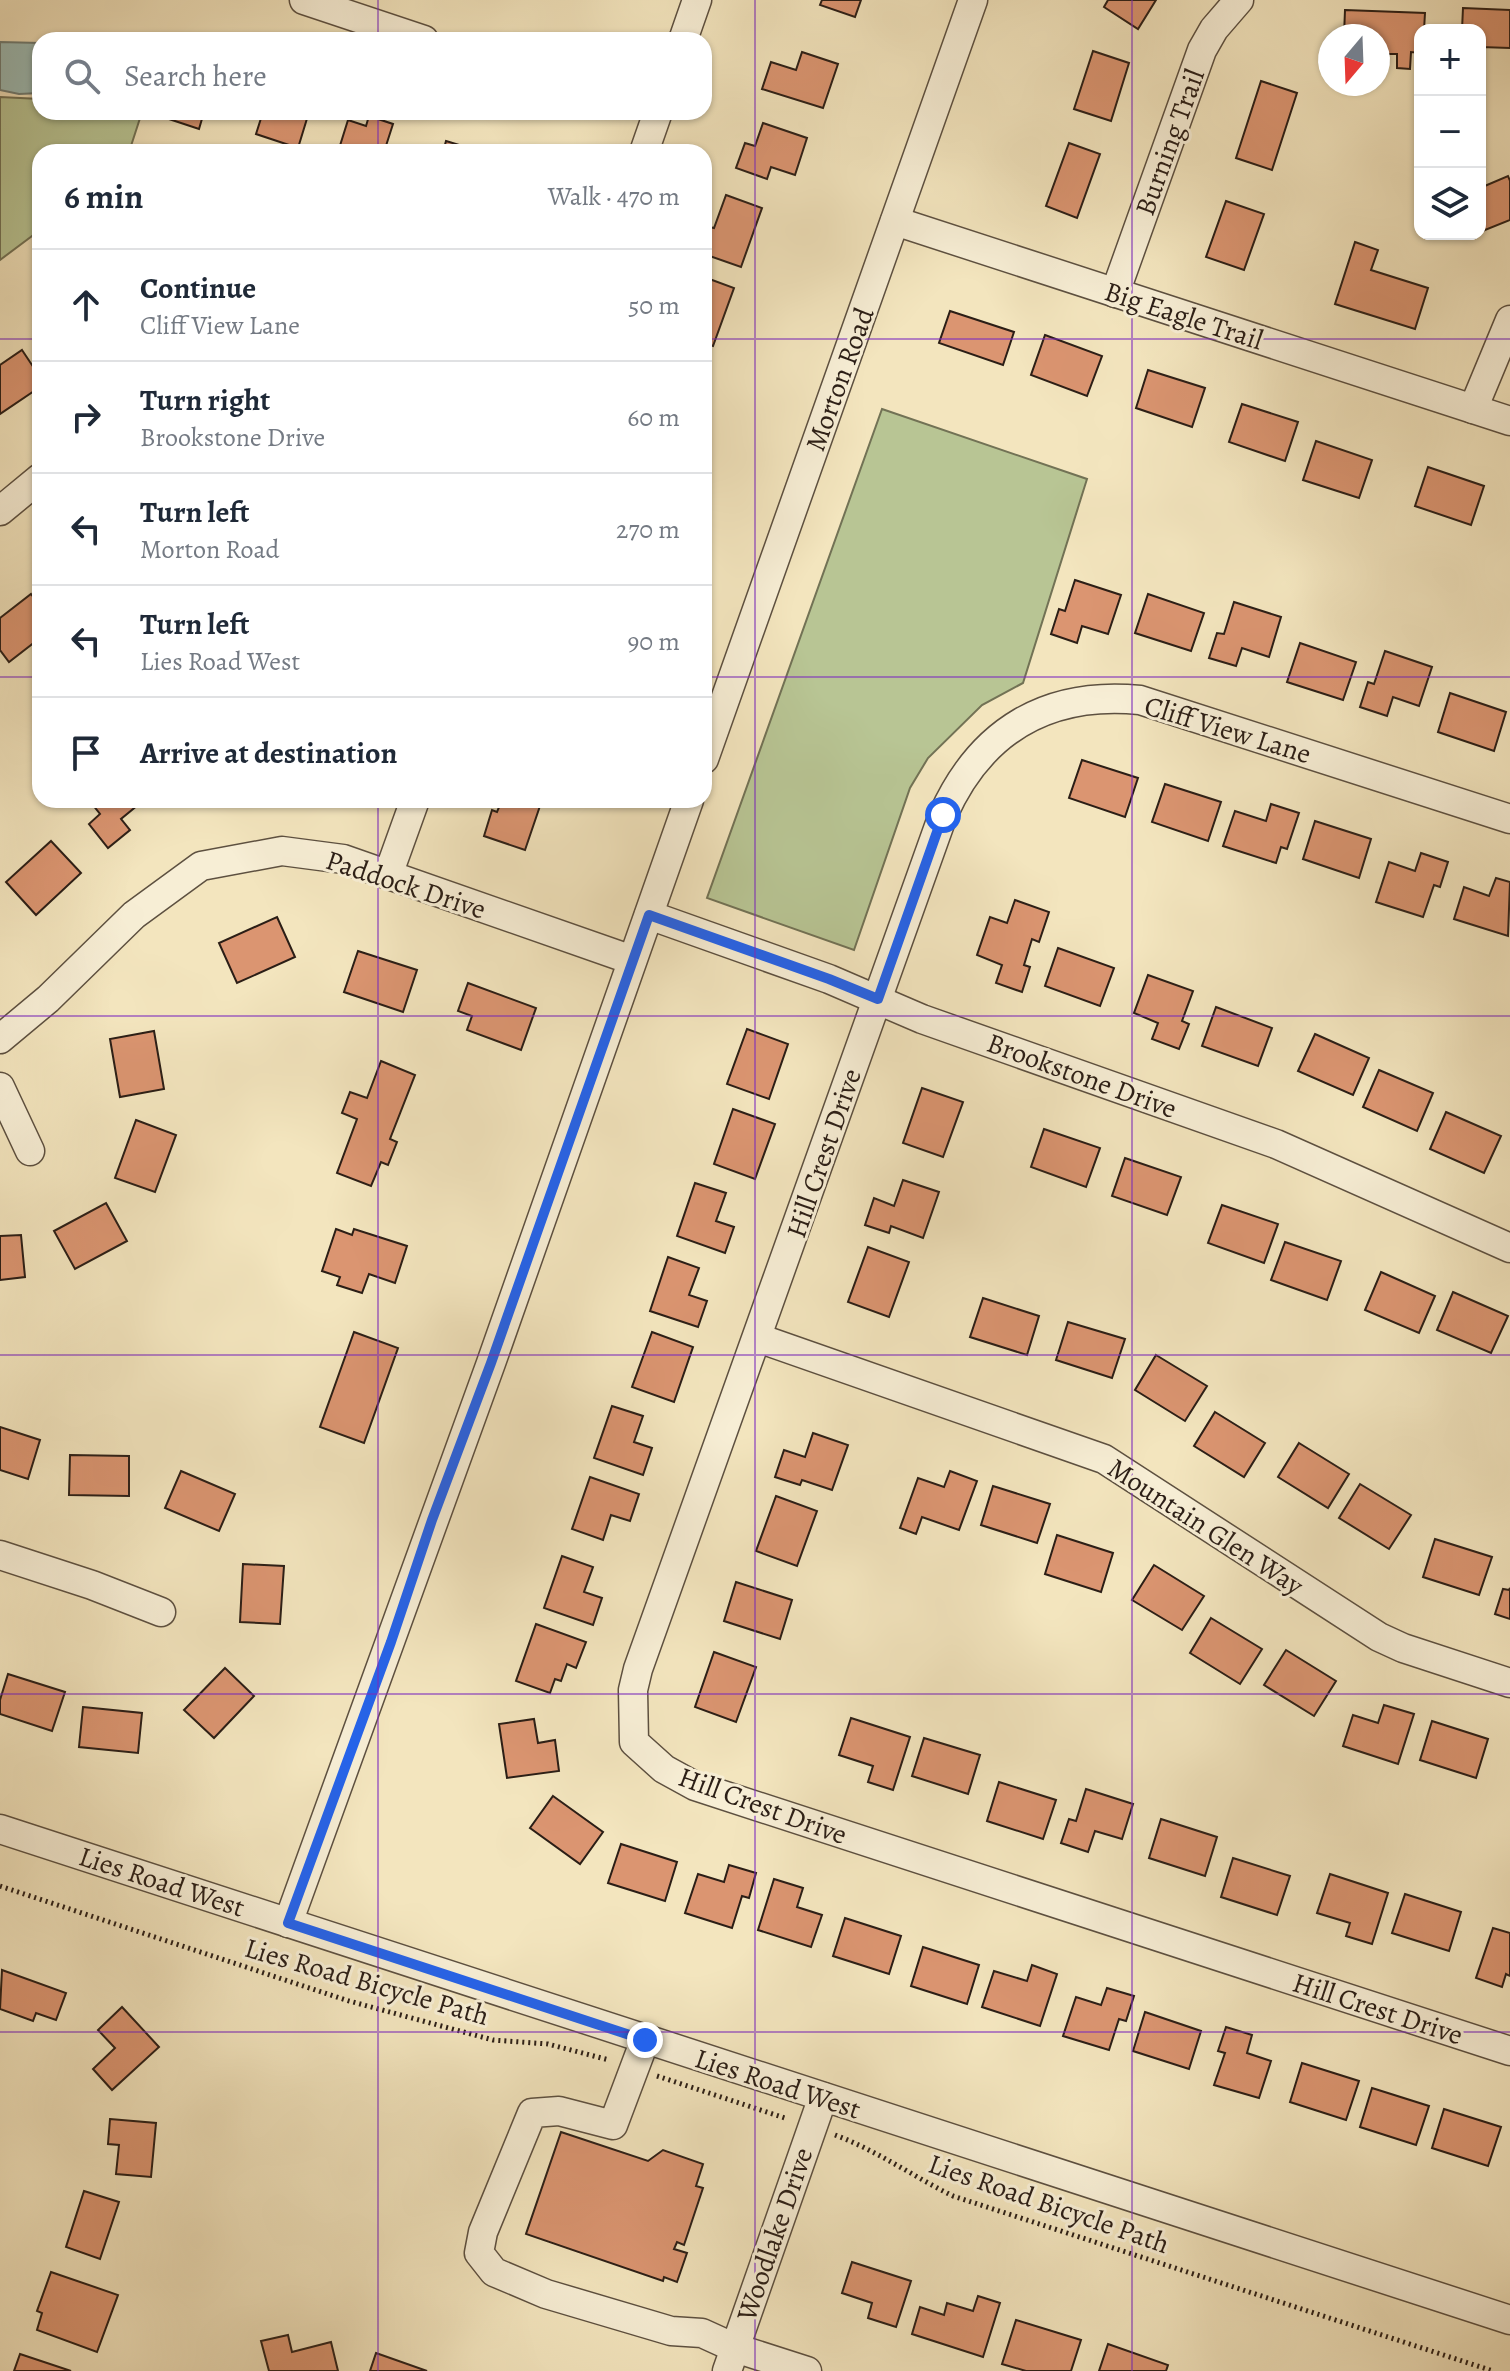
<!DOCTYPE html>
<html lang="en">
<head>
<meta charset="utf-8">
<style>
  body { margin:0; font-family:Alegreya,serif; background:#f6f6f7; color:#1f2937 }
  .controls { position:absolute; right:24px; top:24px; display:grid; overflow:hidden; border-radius:16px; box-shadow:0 2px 6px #0004 }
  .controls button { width:72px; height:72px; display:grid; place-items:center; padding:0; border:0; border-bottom:2px solid #e0e1e3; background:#fff; color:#1f2937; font:40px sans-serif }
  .compass { position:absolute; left:1318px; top:24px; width:72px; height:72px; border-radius:50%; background:#fff; box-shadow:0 2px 6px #0004; rotate:199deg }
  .stop { position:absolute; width:24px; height:24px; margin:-18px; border:6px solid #2563eb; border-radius:50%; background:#fff }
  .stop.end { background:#2563eb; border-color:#fff; box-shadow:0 2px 8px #0008 }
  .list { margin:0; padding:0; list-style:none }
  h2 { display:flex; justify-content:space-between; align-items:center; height:104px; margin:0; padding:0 32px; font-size:34px }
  h2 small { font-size:26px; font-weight:400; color:#747a83 }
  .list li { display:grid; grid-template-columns:52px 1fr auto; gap:24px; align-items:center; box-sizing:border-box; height:112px; padding:0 32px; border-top:2px solid #e0e1e3 }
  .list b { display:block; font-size:30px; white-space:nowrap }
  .list p { margin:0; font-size:26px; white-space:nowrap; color:#747a83 }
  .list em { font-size:26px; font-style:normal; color:#747a83 }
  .icon { flex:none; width:44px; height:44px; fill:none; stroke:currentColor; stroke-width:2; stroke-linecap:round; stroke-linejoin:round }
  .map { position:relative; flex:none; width:1510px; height:2371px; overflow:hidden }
  .search { position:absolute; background:#fff; box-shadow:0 2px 6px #0004; left:32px; top:32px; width:680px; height:88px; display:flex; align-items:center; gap:20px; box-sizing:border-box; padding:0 28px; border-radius:24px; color:#747a83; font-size:30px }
  .panel { position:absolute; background:#fff; box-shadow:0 2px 6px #0004; left:32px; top:144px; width:680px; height:664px; border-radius:24px }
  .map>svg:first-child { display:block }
  .green { fill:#b8c594; stroke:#727255; stroke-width:2 }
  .water { fill:#9dbeb8; stroke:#6f7e77; stroke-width:2 }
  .building { fill:#db9571; stroke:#2b1e16; stroke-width:2 }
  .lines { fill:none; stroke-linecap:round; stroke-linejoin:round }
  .minor-casing { stroke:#5d5040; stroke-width:31 }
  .path { stroke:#2b1e16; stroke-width:5; stroke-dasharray:2 4; stroke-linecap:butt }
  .minor { stroke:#f7eed5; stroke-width:28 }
  .route { stroke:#2563eb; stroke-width:10 }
  .grid { fill:none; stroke:#7b2cbf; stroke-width:2; stroke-opacity:0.55 }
  .labels { text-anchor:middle; stroke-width:6; stroke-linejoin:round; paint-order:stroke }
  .street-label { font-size:28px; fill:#2b1e16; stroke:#f7eed5 }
</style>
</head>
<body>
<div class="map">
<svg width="1510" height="2371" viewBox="0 0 1510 2371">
  <rect width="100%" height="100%" fill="#f3e5be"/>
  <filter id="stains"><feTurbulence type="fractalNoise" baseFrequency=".0025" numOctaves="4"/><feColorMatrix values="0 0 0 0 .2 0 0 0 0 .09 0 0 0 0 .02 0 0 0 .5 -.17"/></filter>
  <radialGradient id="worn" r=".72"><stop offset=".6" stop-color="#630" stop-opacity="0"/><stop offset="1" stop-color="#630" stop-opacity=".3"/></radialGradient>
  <g class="green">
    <path d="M0 97 40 99V112H142L129 152H40V230L0 260Z"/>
    <path d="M882 409 1087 479 1023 683 982 705 928 758 910 788 854 950 707 898Z"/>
  </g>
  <path class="water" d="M0 42 40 43V93L19 94 0 90Z"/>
  <g class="building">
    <path d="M822 0H861L855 17 820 5Z"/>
    <path d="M1108 0H1156L1138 29 1104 7Z"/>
    <path d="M1463 8 1510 10V48L1481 47 1480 57V30H1462Z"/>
    <path d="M1345 10 1425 13 1424 30H1420V53L1411 52 1410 69 1397 68V54H1378V36H1344Z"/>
    <path d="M1093 51 1129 63 1111 121 1074 109Z"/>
    <path d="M802 52 838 64 823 108 762 89 771 62 796 70Z"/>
    <path d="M1261 81 1297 93 1272 170 1236 158Z"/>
    <path d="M158 112H204L199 129 157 115Z"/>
    <path d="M263 112H309L298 148 256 134Z"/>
    <path d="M369 116 393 124 384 152H338L348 120 366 126Z"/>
    <path d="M763 123 807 138 795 175 771 167 767 179 736 168 745 143 755 146Z"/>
    <path d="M446 141 476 150 475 152H443Z"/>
    <path d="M1069 143 1100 154 1077 218 1046 206Z"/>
    <path d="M1508 176 1510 181V220L1480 232V188Z"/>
    <path d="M726 195 762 208 741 267 704 254V241L709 227 714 228Z"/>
    <path d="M1226 201 1264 214 1244 270 1206 257Z"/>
    <path d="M1355 242 1378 250 1371 270 1428 288 1415 329 1335 304Z"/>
    <path d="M704 277 734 288 713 346 704 343Z"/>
    <path d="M950 311 1014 332 1003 365 939 343Z"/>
    <path d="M1045 335 1102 356 1087 396 1031 375Z"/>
    <path d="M22 350 40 377V387L0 414V365Z"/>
    <path d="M1148 370 1205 388 1192 427 1136 408Z"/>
    <path d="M1242 404 1298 422 1285 461 1229 442Z"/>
    <path d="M1316 441 1372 460 1359 498 1303 480Z"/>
    <path d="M1428 467 1484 486 1471 525 1415 506Z"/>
    <path d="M1075 580 1121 595 1108 634 1082 626 1077 643 1051 634 1059 609 1065 611Z"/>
    <path d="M31 594 40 606V638L9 662 0 650V618Z"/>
    <path d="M1148 594 1204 613 1191 651 1135 633Z"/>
    <path d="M1234 602 1281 617 1269 657 1242 648 1236 666 1209 658 1217 633 1224 634Z"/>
    <path d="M1300 643 1356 662 1343 700 1287 682Z"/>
    <path d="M1385 651 1432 667 1419 706 1393 697 1387 716 1360 707 1368 682 1374 684Z"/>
    <path d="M1450 693 1506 712 1494 751 1438 732Z"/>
    <path d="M1082 760 1138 778 1125 817 1069 798Z"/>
    <path d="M1165 784 1221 802 1208 841 1152 822Z"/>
    <path d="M89 800H144L121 819 130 830 108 848 89 824 100 814Z"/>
    <path d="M502 800H542L525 850 484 836 492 810 497 812Z"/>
    <path d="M1271 804 1299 813 1287 849 1281 847 1276 863 1223 846 1235 811 1266 821Z"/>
    <path d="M1315 821 1371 839 1359 878 1303 859Z"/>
    <path d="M51 841 81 873 36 915 6 882Z"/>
    <path d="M1421 853 1448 862 1440 887 1434 885 1423 917 1376 902 1389 862 1415 871Z"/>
    <path d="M1496 878 1510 882 1508 936 1454 919 1464 887 1489 896Z"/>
    <path d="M1015 900 1049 912 1039 942 1032 939 1024 965 1030 967 1022 992 996 983 1002 965 977 955 990 917 1007 923Z"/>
    <path d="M277 917 295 957 237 983 219 943Z"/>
    <path d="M1058 948 1114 968 1100 1006 1045 986Z"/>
    <path d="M358 951 417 970 403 1012 344 992Z"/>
    <path d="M1148 975 1193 991 1182 1021 1189 1024 1179 1049 1152 1039 1158 1023 1134 1013Z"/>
    <path d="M468 983 536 1008 521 1050 467 1030 472 1016 458 1011Z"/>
    <path d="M1216 1007 1272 1028 1258 1066 1202 1046Z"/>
    <path d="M747 1029 788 1044 769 1099 727 1084Z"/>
    <path d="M154 1031 164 1089 120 1097 110 1039Z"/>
    <path d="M1315 1034 1369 1058 1353 1095 1298 1071Z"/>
    <path d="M381 1061 415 1075 390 1139 397 1142 388 1165 381 1162 371 1186 337 1173 357 1119 342 1113 350 1092 367 1098Z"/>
    <path d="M1379 1070 1433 1093 1417 1131 1363 1107Z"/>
    <path d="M922 1088 963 1102 943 1157 903 1143Z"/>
    <path d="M733 1109 775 1124 755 1179 714 1164Z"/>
    <path d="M1446 1112 1501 1136 1484 1173 1430 1149Z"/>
    <path d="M136 1120 176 1135 155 1192 115 1178Z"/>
    <path d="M1044 1129 1100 1148 1086 1187 1031 1167Z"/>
    <path d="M1125 1158 1181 1177 1167 1215 1112 1196Z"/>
    <path d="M903 1180 939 1192 923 1238 891 1226 889 1233 865 1225 874 1198 894 1206Z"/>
    <path d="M695 1183 726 1193 716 1221 734 1227 725 1253 677 1236Z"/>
    <path d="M106 1203 127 1241 75 1269 54 1231Z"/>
    <path d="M1222 1205 1278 1224 1264 1263 1208 1243Z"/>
    <path d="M336 1229 352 1235 354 1229 407 1246 395 1283 369 1274 362 1293 337 1285 340 1277 322 1271Z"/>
    <path d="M21 1235 25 1277 0 1280V1236Z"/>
    <path d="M1285 1242 1341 1261 1327 1300 1271 1280Z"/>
    <path d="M868 1247 909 1262 889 1317 848 1302Z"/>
    <path d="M668 1257 699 1268 689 1295 707 1301 698 1327 650 1311Z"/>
    <path d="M1381 1272 1435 1296 1419 1333 1365 1310Z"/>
    <path d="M1453 1292 1508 1316 1491 1353 1437 1330Z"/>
    <path d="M983 1298 1039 1316 1027 1355 970 1337Z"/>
    <path d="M1068 1322 1125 1339 1112 1378 1056 1360Z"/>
    <path d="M354 1332 398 1348 364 1443 320 1427Z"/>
    <path d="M652 1332 693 1347 674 1402 632 1387Z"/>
    <path d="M1156 1355 1207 1386 1185 1421 1135 1390Z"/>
    <path d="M612 1406 643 1416 634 1442 652 1448 643 1475 594 1458Z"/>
    <path d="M1215 1412 1265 1443 1244 1477 1194 1446Z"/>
    <path d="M0 1427 40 1440 28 1479 0 1470Z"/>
    <path d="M813 1433 848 1445 832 1490 802 1480 800 1485 775 1477 784 1450 805 1457Z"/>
    <path d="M1299 1443 1349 1474 1328 1508 1278 1477Z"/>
    <path d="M70 1455 129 1456V1496L69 1495Z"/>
    <path d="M181 1471 235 1494 219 1531 165 1508Z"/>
    <path d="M950 1471 977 1481 959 1530 922 1517 916 1534 900 1528 918 1478 944 1487Z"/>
    <path d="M590 1477 639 1494 630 1521 611 1515 603 1540 572 1529Z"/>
    <path d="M1360 1484 1411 1515 1389 1549 1339 1518Z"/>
    <path d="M993 1486 1050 1504 1037 1543 981 1525Z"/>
    <path d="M776 1496 817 1511 797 1566 756 1551Z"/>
    <path d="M1057 1535 1113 1553 1101 1592 1045 1574Z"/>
    <path d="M1435 1539 1492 1557 1479 1595 1423 1577Z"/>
    <path d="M562 1556 593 1567 584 1592 602 1598 593 1625 544 1608Z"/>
    <path d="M243 1564 284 1566 280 1624 240 1622Z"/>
    <path d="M1154 1565 1204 1596 1182 1630 1132 1600Z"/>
    <path d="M736 1582 792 1600 780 1639 724 1621Z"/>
    <path d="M1510 1588V1619L1495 1614 1503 1589 1509 1590Z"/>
    <path d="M1211 1618 1262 1649 1240 1684 1190 1653Z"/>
    <path d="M536 1624 586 1642 576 1668 567 1664 561 1681 555 1679 550 1693 516 1681Z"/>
    <path d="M1286 1650 1336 1681 1314 1716 1264 1685Z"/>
    <path d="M714 1652 756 1667 736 1722 695 1707Z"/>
    <path d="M225 1668 254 1696 214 1738 184 1710Z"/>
    <path d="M8 1674 65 1692 52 1731 0 1714V1700Z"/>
    <path d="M1384 1705 1414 1714 1398 1764 1343 1746 1353 1715 1378 1723Z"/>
    <path d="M83 1707 142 1713 138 1753 79 1747Z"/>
    <path d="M851 1718 910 1737 893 1790 868 1782 873 1766 839 1755Z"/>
    <path d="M534 1719 538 1743 555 1740 559 1771 507 1778 499 1724Z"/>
    <path d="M1432 1721 1488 1739 1476 1778 1420 1760Z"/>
    <path d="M924 1738 980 1755 968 1794 912 1776Z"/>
    <path d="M999 1782 1056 1800 1043 1839 987 1821Z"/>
    <path d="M1086 1789 1133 1804 1122 1839 1095 1831 1088 1852 1061 1843 1069 1819 1076 1821Z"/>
    <path d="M553 1796 603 1832 580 1864 530 1828Z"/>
    <path d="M1161 1819 1217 1837 1205 1876 1149 1858Z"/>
    <path d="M621 1844 677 1862 665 1901 608 1883Z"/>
    <path d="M1233 1858 1290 1876 1277 1915 1221 1897Z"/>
    <path d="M729 1865 756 1873 749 1898 742 1896 732 1928 685 1913 698 1874 724 1882Z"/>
    <path d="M1330 1874 1388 1893 1372 1944 1346 1936 1350 1923 1317 1913Z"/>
    <path d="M774 1879 803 1888 797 1907 822 1915 811 1947 758 1930Z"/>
    <path d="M1405 1894 1461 1912 1449 1951 1392 1933Z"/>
    <path d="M845 1918 901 1936 889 1974 833 1956Z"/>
    <path d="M1493 1928 1510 1933V1976L1506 1974 1502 1987 1476 1978Z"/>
    <path d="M923 1947 979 1965 967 2004 911 1986Z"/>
    <path d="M1032 1965 1057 1974 1040 2026 982 2007 994 1971 1027 1981Z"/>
    <path d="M2 1970 66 1993 56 2020 36 2013 33 2021 0 2009Z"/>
    <path d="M1107 1988 1134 1996 1126 2021 1119 2019 1109 2050 1063 2036 1076 1997 1101 2005Z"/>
    <path d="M122 2007 159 2047 112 2090 93 2069 115 2048 98 2030Z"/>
    <path d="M1145 2012 1201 2031 1189 2069 1133 2051Z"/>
    <path d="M1226 2027 1252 2035 1247 2053 1271 2061 1259 2098 1214 2085 1225 2053 1218 2051Z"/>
    <path d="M1302 2063 1359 2081 1346 2120 1290 2102Z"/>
    <path d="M1372 2088 1429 2106 1416 2145 1360 2127Z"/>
    <path d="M1444 2109 1501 2127 1488 2166 1432 2148Z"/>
    <path d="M110 2119 156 2123 151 2177 116 2174 119 2145 108 2144Z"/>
    <path d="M561 2132 648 2161 663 2150 703 2164 696 2186 703 2188 684 2245 677 2242 674 2249 687 2253 677 2282 664 2277 663 2281 526 2234Z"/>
    <path d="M84 2191 119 2202 100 2259 66 2247Z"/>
    <path d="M852 2262 911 2281 896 2327 868 2318 872 2303 842 2293Z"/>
    <path d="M51 2272 118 2295 97 2352 37 2330 42 2313 37 2311Z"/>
    <path d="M978 2296 1000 2303 983 2357 912 2334 920 2307 944 2315 947 2303 973 2311Z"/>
    <path d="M1016 2320 1081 2340 1071 2371H1026L1002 2364Z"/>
    <path d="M288 2335 292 2352 331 2342 338 2371H269L261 2341Z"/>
    <path d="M1108 2344 1168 2365 1166 2371H1099Z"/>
    <path d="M376 2353 427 2371H370Z"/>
    <path d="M20 2354 71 2371H14Z"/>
  </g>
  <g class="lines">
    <g class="minor-casing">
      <g id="minor">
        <path d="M304 0 424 40"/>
        <path d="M683 40 697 0"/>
        <path d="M644 152 658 112"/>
        <path d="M895 221 1510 421"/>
        <path d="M1115 293 1202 50 1214 29 1239 0"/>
        <path d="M1473 409 1510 320"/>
        <path d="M0 511 40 478"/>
        <path d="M704 759 973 0"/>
        <path d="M1510 819 1140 700C1048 691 981 730 943 815L638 1669 633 1690 634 1742 664 1769 695 1786 1510 2051"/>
        <path d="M388 875 415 800"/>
        <path d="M649 915 829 979 922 1019 1276 1144 1510 1248"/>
        <path d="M0 1039 48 999 134 915 201 866 282 851 343 859 632 960"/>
        <path d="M0 1087 30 1151"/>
        <path d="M758 1338 1104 1459 1379 1637 1403 1648 1510 1683"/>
        <path d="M0 1555 92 1585 161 1612"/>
        <path d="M0 1829 1510 2320"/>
        <path d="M288 1923 491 1363 689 800"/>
        <path d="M645 2040 613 2125 559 2111 532 2113 483 2232 479 2253 494 2272 546 2294 671 2331 702 2333 735 2348 807 2371"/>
        <path d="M727 2371 823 2097"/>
      </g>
    </g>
    <g class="path">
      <path d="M0 1886 349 2001 493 2040 548 2044 609 2060"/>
      <path d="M657 2076 788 2119"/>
      <path d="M835 2135C876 2150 914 2177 953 2196L1493 2371"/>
    </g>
    <use href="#minor" class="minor"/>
  </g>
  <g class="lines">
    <path class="route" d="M645 2040 288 1923 391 1642 432 1520 491 1363 649 915 829 979 878 999 943 815"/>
  </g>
  <path class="grid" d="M378 0V40M755 0V2371M1132 0V2371M378 112V152M0 339H40M704 339H1510M0 677H40M704 677H1510M378 800V2371M0 1016H1510M0 1355H1510M0 1694H1510M0 2032H1510"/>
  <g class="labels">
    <g class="street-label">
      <text transform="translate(1169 142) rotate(-70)" y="10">Burning Trail</text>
      <text transform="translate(1184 315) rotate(18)" y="10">Big Eagle Trail</text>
      <text transform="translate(839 379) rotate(-70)" y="10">Morton Road</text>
      <text transform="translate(1228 729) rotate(17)" y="10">Cliff View Lane</text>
      <text transform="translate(406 884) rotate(18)" y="10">Paddock Drive</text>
      <text transform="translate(1082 1075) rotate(20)" y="10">Brookstone Drive</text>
      <text transform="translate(823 1153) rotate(-71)" y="10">Hill Crest Drive</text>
      <text transform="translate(1206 1526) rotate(33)" y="10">Mountain Glen Way</text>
      <text transform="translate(763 1805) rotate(20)" y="10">Hill Crest Drive</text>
      <text transform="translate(162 1881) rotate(18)" y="10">Lies Road West</text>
      <text transform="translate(367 1981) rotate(16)" y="10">Lies Road Bicycle Path</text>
      <text transform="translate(1378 2008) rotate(18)" y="10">Hill Crest Drive</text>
      <text transform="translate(778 2083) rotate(18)" y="10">Lies Road West</text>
      <text transform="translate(1049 2203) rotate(19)" y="10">Lies Road Bicycle Path</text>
      <text transform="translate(774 2234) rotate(-71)" y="10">Woodlake Drive</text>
    </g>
  </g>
  <rect width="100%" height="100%" filter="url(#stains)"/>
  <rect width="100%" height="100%" fill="url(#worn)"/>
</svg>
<div class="controls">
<button>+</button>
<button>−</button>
<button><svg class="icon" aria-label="layers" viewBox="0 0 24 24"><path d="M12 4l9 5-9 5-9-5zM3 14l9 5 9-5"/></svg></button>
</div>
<svg class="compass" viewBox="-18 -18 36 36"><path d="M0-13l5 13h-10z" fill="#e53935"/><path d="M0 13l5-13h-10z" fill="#747a83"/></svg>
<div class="stop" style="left:943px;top:815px"></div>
<div class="stop end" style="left:645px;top:2040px"></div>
<div class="search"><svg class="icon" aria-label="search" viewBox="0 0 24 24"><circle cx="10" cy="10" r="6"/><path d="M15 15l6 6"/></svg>Search here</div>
<section class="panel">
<h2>6 min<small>Walk · 470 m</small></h2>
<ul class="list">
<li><svg class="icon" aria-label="ahead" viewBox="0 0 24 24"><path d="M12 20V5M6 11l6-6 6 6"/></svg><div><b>Continue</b><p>Cliff View Lane</p></div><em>50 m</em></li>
<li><svg class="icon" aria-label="right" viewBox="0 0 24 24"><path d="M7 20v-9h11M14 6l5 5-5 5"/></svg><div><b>Turn right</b><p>Brookstone Drive</p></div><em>60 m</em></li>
<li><svg class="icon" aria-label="left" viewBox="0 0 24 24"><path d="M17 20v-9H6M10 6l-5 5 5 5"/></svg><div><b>Turn left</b><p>Morton Road</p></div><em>270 m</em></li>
<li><svg class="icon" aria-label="left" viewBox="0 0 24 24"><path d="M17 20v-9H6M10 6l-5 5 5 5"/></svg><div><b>Turn left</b><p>Lies Road West</p></div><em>90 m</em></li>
<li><svg class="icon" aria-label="arrive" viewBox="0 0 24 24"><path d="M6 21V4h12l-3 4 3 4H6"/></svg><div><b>Arrive at destination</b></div></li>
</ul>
</section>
</div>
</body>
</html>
